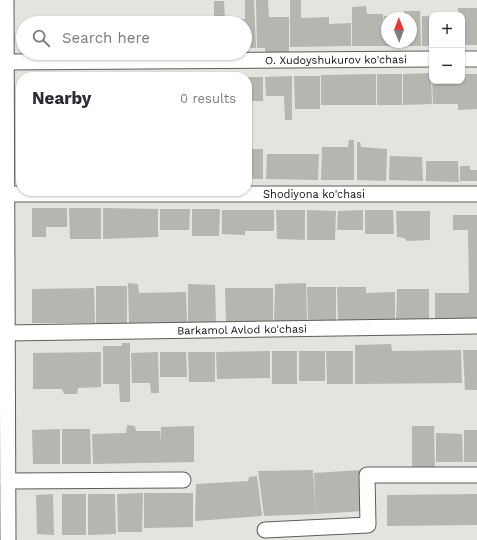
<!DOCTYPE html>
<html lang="en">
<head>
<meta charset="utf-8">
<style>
  body { margin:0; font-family:"Work Sans",sans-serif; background:#f2f2f3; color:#2b2b33 }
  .controls { position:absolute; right:12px; top:12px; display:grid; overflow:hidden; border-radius:8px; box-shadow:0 1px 3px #0004 }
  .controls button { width:36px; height:36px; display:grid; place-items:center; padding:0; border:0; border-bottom:1px solid #e1e1e2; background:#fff; color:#2b2b33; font:20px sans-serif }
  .compass { position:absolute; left:381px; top:12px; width:36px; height:36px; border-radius:50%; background:#fff; box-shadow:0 1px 3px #0004; rotate:359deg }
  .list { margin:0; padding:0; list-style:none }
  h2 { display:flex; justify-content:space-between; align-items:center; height:52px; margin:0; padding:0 16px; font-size:17px }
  h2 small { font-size:13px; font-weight:400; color:#7c7c81 }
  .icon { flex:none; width:22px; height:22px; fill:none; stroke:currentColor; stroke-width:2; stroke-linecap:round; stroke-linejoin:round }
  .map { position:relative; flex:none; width:477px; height:540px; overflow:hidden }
  .search { position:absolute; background:#fff; box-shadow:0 1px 3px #0004; left:16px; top:16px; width:236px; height:44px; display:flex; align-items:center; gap:10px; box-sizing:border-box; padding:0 14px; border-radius:22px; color:#7c7c81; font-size:15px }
  .panel { position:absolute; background:#fff; box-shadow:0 1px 3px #0004; left:16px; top:72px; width:236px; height:124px; border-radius:16px }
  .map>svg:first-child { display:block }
  .building { fill:#b4b7af; fill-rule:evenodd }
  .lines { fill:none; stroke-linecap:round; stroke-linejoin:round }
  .minor-casing { stroke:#5c5e58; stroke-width:17 }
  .minor { stroke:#fff; stroke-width:15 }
  .labels { text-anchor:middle; stroke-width:3.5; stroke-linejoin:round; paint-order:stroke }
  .street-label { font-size:11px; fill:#11110f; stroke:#e2e5dd }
</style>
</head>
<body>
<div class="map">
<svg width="477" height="540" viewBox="0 0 477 540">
  <rect width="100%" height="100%" fill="#e2e5dd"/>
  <g class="building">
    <path d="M245 0H254L256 48H245V23H193V20H214V1H224L225 19H245Z"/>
    <path d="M256 0H268L269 17H289V55L265 56V48H257Z"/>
    <path d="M290 0H301V18L329 17V24L351 23V46L290 47Z"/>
    <path d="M366 6 367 14H383V22L384 16H404V11H420L421 46H352V7ZM387 18H411V42H387Z"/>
    <path d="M458 8H477V45H462V15H458Z"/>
    <rect x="422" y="16" width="10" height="30"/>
    <path d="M65 19V23H30V20Z"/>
    <path d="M192 20V23H162V21Z"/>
    <rect x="130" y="21" width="31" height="2"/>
    <path d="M431 73 432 104 403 105V74Z"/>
    <path d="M376 74V105H321V75Z"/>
    <rect x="377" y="74" width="25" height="31"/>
    <path d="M462 74H477V109L458 110V104H433L432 81H462Z"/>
    <path d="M292 76V120H285L284 96H266L265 77Z"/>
    <path d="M294 76H320V109H295Z"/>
    <rect x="247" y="77" width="16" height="24"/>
    <path d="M349 140H354V180H321L322 147H348Z"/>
    <path d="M357 142H360L361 147 387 149 386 181 357 180Z"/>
    <rect x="247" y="149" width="16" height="30"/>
    <path d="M267 154H319L318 180 266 179Z"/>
    <path d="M390 156 422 157 423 181 389 180Z"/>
    <path d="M426 161H458L459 182 426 181Z"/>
    <path d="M460 166H470V170H477V181H460Z"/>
    <path d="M32 208H67V227H46V237H32Z"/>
    <path d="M69 208H101V239H70Z"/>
    <path d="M103 208 158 209V237L103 239Z"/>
    <path d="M160 209H190L189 230H160Z"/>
    <path d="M192 209H220L219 236H192Z"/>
    <path d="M222 210H274V231H245V235L222 234Z"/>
    <path d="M276 210H305V240L277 239Z"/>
    <path d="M307 210 336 211 335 240H307Z"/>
    <path d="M363 210V230H337L338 211Z"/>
    <path d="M365 210H393L394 234H365Z"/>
    <path d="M396 211H430V240L407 241 404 238 397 237Z"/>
    <path d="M453 215H477V322H435V293H469L468 230H453Z"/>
    <path d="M128 283 138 284 139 293 186 292 187 322 129 323Z"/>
    <path d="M306 283 307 322 274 321 275 284Z"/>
    <path d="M188 284 215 285 216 322H188Z"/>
    <rect x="96" y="286" width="31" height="37"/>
    <path d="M307 287H336V321L308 322Z"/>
    <path d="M337 287H366V293L395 292V321H338Z"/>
    <path d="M94 288 95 323H32V289Z"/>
    <path d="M225 288H273V321L226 322Z"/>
    <path d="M397 289H429V320L396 321Z"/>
    <path d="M122 343H130V402H120L119 384H103V346H122Z"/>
    <path d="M391 344 392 351 461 350 462 383 355 384V345Z"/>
    <path d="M463 350H477V390H465Z"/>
    <path d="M270 351V378L217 379 216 352Z"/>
    <rect x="272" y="351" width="25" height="33"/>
    <rect x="299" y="351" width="26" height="30"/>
    <path d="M326 351H353V384H327Z"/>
    <path d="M101 352V387L78 388 77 394H64L62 389H33V353Z"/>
    <path d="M158 352 159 393H151L150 383H132L131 353Z"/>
    <path d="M160 352H186L187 377H160Z"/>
    <path d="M188 352H215V382H189Z"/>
    <path d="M127 425 135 426 136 431H160V444L161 427 194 426V462L93 464 92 434 126 433Z"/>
    <path d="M412 426H434L435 472 412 471Z"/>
    <path d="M60 429V464H33L32 430Z"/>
    <path d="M62 429H90L91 464H62Z"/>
    <rect x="464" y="430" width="13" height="32"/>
    <path d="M436 433 462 434 463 462H436Z"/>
    <path d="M313 470 316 514 264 516 258 471Z"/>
    <path d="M361 470 364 511 316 514 314 473Z"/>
    <path d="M257 476 262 516 195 521 196 484 248 481 249 477Z"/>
    <path d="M143 493 142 532H118L117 494Z"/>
    <path d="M144 493H193V527L144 528Z"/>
    <path d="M53 494 54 535 37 534 36 495Z"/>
    <rect x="62" y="494" width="24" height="41"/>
    <path d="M88 494H115L116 534 88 535Z"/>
    <path d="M477 494V525L387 526V495Z"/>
  </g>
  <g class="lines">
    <g class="minor-casing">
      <g id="minor">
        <path d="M6 0 8 540"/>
        <path d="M462 59H477"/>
        <path id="s1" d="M0 62 432 59"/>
        <path id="s2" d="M7 194H477"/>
        <path id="s3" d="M7 333 477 326"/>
        <path d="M8 481 183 480"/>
        <path d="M265 530 368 525 367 475H477"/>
      </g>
    </g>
    <use href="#minor" class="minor"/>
  </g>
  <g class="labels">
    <g class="street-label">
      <text dy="4" stroke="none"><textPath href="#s1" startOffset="336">O. Xudoyshukurov ko'chasi</textPath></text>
      <text dy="4" stroke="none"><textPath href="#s2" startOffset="307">Shodiyona ko'chasi</textPath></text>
      <text dy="4" stroke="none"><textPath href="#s3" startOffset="235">Barkamol Avlod ko'chasi</textPath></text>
    </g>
  </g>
</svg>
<div class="controls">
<button>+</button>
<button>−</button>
</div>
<svg class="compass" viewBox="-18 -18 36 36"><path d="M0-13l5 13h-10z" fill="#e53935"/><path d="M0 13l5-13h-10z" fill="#7c7c81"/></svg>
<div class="search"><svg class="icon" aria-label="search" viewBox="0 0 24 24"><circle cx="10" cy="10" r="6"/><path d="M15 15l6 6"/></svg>Search here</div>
<section class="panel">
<h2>Nearby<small>0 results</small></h2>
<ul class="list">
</ul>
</section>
</div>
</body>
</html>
